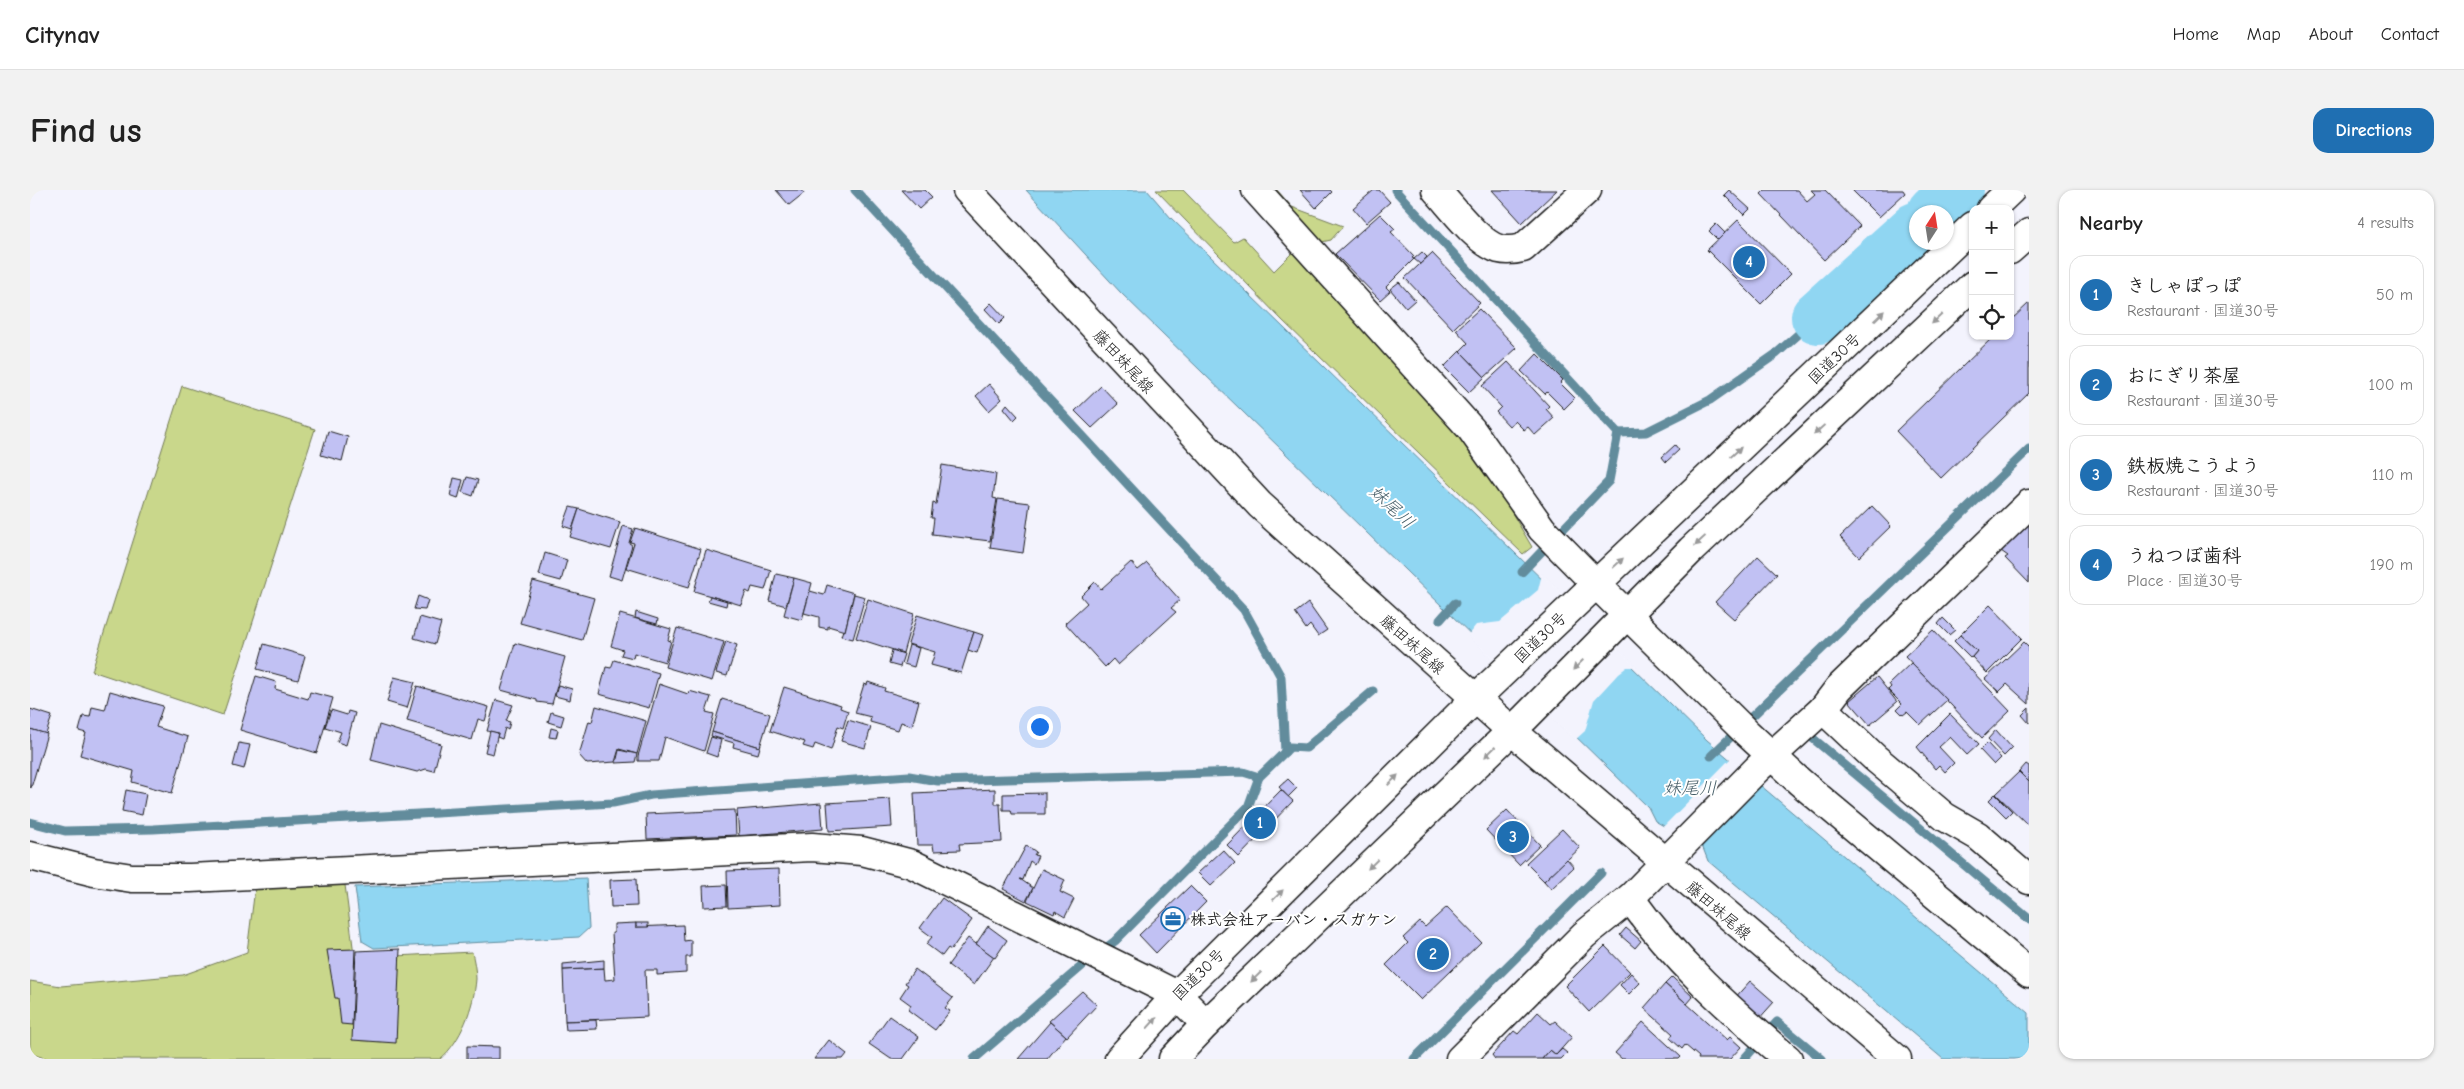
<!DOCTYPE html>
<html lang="en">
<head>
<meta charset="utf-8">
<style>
  body { margin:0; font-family:"Comic Neue","Klee One",sans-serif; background:#f2f2f2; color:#222 }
  .controls { position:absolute; right:15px; top:15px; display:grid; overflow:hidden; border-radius:10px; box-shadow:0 1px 4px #0004 }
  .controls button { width:45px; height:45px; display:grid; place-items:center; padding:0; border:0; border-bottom:1px solid #e0e0e0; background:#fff; color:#222; font:25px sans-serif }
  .compass { position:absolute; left:1879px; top:15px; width:45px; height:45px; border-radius:50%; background:#fff; box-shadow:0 1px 4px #0004; rotate:12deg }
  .you { position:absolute; left:1009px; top:536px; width:18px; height:18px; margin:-12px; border:4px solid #fff; border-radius:50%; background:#1a73e8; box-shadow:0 0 0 8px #1a73e833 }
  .badge { display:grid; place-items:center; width:32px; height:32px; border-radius:50%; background:#1f6fb2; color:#fff; font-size:16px; font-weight:700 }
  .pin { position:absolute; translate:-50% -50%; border:2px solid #fff; box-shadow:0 1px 5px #0006 }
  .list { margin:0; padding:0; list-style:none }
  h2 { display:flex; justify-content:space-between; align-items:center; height:65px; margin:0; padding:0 20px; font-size:21px }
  h2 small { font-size:16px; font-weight:400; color:#767676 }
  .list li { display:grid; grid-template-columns:32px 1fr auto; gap:15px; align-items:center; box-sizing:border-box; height:80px; margin:0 10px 10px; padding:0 10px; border:1px solid #e0e0e0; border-radius:15px }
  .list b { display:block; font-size:19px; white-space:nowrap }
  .list p { margin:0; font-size:16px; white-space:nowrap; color:#767676 }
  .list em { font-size:16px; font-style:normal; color:#767676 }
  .icon { flex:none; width:28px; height:28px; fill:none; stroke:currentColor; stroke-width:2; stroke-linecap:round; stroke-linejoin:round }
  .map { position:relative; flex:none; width:1999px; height:869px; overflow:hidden; border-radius:15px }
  header { display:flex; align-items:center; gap:30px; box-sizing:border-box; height:70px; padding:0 25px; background:#fff; border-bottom:1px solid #e0e0e0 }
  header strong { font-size:24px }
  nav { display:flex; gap:28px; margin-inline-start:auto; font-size:18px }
  .intro { display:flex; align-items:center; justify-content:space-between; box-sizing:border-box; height:120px; padding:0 30px }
  h1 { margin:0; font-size:35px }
  .button { padding:12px 22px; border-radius:15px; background:#1f6fb2; color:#fff; font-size:18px; font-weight:700 }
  main { display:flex; gap:30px; padding:0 30px }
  aside { flex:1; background:#fff; border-radius:15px; box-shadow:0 1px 4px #0004 }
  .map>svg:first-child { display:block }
  .green { fill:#c9d78b; stroke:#727a54 }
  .water { fill:#90d6f2; stroke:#628c9c }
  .pier { fill:#f3f3fd }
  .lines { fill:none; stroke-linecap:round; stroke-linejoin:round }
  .stream { stroke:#628c9c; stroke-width:9 }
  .river { stroke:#90d6f2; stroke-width:54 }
  .building { fill:#c1c1f3; stroke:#1c1c1c }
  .minor-casing { stroke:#1c1c1c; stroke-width:31 }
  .major-casing { stroke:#1c1c1c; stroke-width:31 }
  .highway-casing { stroke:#1c1c1c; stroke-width:31 }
  .minor { stroke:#fff; stroke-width:28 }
  .major { stroke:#fff; stroke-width:28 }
  .highway { stroke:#fff; stroke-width:28 }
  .oneway { fill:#999 }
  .labels { text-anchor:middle; stroke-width:4; stroke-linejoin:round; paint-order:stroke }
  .street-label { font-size:16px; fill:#1c1c1c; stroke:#fff }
  .poi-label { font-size:16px; font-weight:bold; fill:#1c1c1c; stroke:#fff; text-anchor:start }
  .water-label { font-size:18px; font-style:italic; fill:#455d67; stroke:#fff }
</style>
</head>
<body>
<header>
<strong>Citynav</strong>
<nav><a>Home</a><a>Map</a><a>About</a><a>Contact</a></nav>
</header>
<div class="intro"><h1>Find us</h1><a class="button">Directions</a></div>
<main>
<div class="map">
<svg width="1999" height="869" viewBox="0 0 1999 869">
  <rect width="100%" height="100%" fill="#f3f3fd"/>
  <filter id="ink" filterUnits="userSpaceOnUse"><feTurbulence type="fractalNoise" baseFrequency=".02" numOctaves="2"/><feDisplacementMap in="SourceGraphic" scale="10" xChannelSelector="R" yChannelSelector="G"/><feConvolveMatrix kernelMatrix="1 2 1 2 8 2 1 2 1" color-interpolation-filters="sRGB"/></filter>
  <g filter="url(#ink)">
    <g class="green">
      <path d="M1126 0H1153L1204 52 1213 47 1244 81 1266 59 1210 0H1214L1451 270 1502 357 1493 364 1252 130Z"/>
      <path d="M1235 0H1247L1262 17 1313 36 1301 50 1283 54Z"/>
      <path d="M152 196 285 239 193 525 62 481Z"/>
      <path d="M315 695 325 772 318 807 341 823 366 766 442 762C444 771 446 781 446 789 444 816 431 852 410 869H19L0 864V791L31 796 153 785 217 762 225 698Z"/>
    </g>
    <g class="water">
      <path d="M996 0H1117L1141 28 1677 550 1999 823V869H1913L1678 671 1673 658 1625 631 1618 617 1091 103Z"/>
      <path d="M556 688 559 738 549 747 344 758 332 751 325 697Z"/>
    </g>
    <g class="pier">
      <path d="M1512 384 1607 477H1597L1589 483 1564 510 1555 541 1545 550 1438 445 1446 435 1470 432 1508 400Z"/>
      <path d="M1701 568 1732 594 1729 595 1672 651 1670 659 1632 638Z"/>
    </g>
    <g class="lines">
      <g class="stream">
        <path d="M825 0 1214 420 1251 487 1255 562"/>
        <path d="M1365 0 1588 243 1579 291 1492 382"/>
        <path d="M1588 243 1616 242 1680 210 1746 164 1788 127"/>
        <path d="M1410 430 1425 413"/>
        <path d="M1780 546 1999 729"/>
        <path d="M1681 566 1999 259"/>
        <path d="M0 632 35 641 123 639 583 613 621 605 879 586 908 591 1213 582 1229 587"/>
        <path d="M944 869 1052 776 1085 751 1218 617 1229 587 1260 557 1276 558 1343 501"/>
        <path d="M1384 869 1571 683"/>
        <path d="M1714 869 1747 832 1792 869"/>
      </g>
      <g class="river">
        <path d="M1904 22 1927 0"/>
        <path d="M1788 127 1886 39"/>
      </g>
    </g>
    <g class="building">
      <path d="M746 0H772L774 3 759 15Z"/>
      <path d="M871 0H895L902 7 889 19Z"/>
      <path d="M1270 0H1300L1302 2 1286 18Z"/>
      <path d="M1344 0H1349L1360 12 1336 33 1323 18Z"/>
      <path d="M1462 0H1527L1492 33Z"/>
      <path d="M1699 0 1720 19 1714 25 1694 5Z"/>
      <path d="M1735 0H1767L1777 11 1785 4 1781 0H1795L1830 36 1794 70 1731 4Z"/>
      <path d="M1822 0H1873L1875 3 1849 27Z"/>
      <path d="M1350 24 1365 39 1361 42 1384 66 1382 68 1384 69 1356 97 1360 101 1350 110 1305 64Z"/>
      <path d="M1708 30 1761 84 1731 114 1677 60Z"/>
      <path d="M1686 34 1695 43 1688 50 1679 41Z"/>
      <path d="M1392 62 1397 67 1390 74 1384 69Z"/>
      <path d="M1402 63 1450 113 1423 139 1375 88Z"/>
      <path d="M1369 92 1385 110 1376 118 1360 99Z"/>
      <path d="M961 113 975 128 969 134 955 119Z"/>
      <path d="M1999 113V203L1911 288 1866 241 1964 146H1980V131Z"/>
      <path d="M1449 119 1487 158 1455 187 1430 161 1438 153 1426 140Z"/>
      <path d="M1430 161 1455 187 1439 202 1414 177Z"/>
      <path d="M1507 164 1533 190 1530 193 1545 208 1534 219 1517 202 1515 204 1491 181Z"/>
      <path d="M1478 172 1519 216 1516 219 1524 228 1505 245 1498 237 1494 240 1485 231 1479 236 1466 222 1471 217 1452 196Z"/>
      <path d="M959 194 972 209 959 221 946 206Z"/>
      <path d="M1071 196 1088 214 1062 238 1045 221Z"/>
      <path d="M977 214 988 226 984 230 974 218Z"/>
      <path d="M298 241 318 247 312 271 291 265Z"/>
      <path d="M1645 255 1649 260 1636 272 1632 267Z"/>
      <path d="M912 275 966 284 963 308 967 309 960 351 902 344 904 328H901L903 313 906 314Z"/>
      <path d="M437 287 448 290 443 306 432 302Z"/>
      <path d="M424 288 433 290 428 309 420 306Z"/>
      <path d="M968 309 1000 313 993 363 960 358Z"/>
      <path d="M1842 316 1861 336 1829 367 1810 347Z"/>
      <path d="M540 317 549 319 542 339 533 336Z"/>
      <path d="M549 319 590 332 581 359 540 347Z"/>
      <path d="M1999 334V393L1975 368 1978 366 1971 361Z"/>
      <path d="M593 336 603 339 599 353 602 355 592 390 579 386Z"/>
      <path d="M605 338 671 359 659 397 596 378 604 353 600 352Z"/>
      <path d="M676 360 741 380 735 400 722 397 720 403 716 401 711 415 664 401Z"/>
      <path d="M515 363 537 370 531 391 509 385Z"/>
      <path d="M1728 366 1747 384 1704 429 1685 412Z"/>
      <path d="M1101 372 1108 380 1117 373 1150 410 1141 418 1146 422 1088 475 1083 469 1075 477 1035 433 1057 413 1051 406 1065 392 1071 399Z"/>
      <path d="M746 384 764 388 756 416 739 411Z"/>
      <path d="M764 388 782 393 772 430 754 425Z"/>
      <path d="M503 391 564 408 552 450 490 433Z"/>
      <path d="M797 395 824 403 815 441 798 436V439L789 437V427L774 423 780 401 794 405Z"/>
      <path d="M824 404 835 407 823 449 811 446 813 440 815 441Z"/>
      <path d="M388 406 398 410 395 420 384 419Z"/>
      <path d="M680 406 697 411 696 416 678 411Z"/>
      <path d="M838 409 884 424 873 463 826 448Z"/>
      <path d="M1278 413 1297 440 1288 446 1280 435 1276 439 1265 423Z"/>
      <path d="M1960 415 1992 448 1957 483 1942 467 1947 461 1930 445Z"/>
      <path d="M606 422 628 429 627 434 605 428Z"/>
      <path d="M590 424 641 439 638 450 641 451 635 472 604 463 603 468 591 465 593 460 581 456Z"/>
      <path d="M887 425 944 442 931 483 901 475 905 462 878 454Z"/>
      <path d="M390 427 411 433 405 454 384 448Z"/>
      <path d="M1913 428 1925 440 1919 445 1908 434Z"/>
      <path d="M647 438 694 452 682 491 635 477Z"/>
      <path d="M1903 440 1980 521 1952 548 1875 466Z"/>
      <path d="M944 442 953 445 947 463 938 460Z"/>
      <path d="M1930 445 1947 461 1941 468 1924 451Z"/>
      <path d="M696 451 707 455 697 486 686 483Z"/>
      <path d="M1994 452 1999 457V514L1977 494 1969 502 1955 489Z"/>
      <path d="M485 453 535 467 522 514 507 512V510L471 500Z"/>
      <path d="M234 454 275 466 268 490 227 479Z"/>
      <path d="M879 455 889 458 884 477 874 474Z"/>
      <path d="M862 460 874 464 870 477 859 474Z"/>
      <path d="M584 470 629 483 619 518 569 504 576 477 581 478Z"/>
      <path d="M1881 473 1917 510 1890 535 1877 522 1873 525 1867 519 1872 514 1858 500 1861 497 1859 494Z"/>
      <path d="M226 486 246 492 245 499 278 509 280 502 303 508 287 563 210 540Z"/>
      <path d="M364 487 385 492 377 518 357 512Z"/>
      <path d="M1847 487 1867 512 1840 535 1819 511Z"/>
      <path d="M838 492 855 498 854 501 889 511 882 536 871 532 868 540 840 532 841 527 825 523 834 494 837 495Z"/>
      <path d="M629 494 658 504 659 501 681 507 676 522 684 524 674 561 635 547 629 571H608V566Z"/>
      <path d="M528 495 542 499 540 510 525 506Z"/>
      <path d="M387 496 459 517 455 531 448 529 442 550 377 531Z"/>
      <path d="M754 497 811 515 810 518 818 521 813 538 808 536 801 560 785 554 783 559 773 556 775 552 740 541Z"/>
      <path d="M80 501 133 516 126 537 158 547 142 603 102 592 104 581 50 565 56 543 49 541 53 526 60 527 62 517 75 520Z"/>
      <path d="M692 509 740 524 730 557 682 542Z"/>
      <path d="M466 510 483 515 476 531 480 532 478 540 475 538 472 549 467 547 468 543 457 541Z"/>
      <path d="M566 516 616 531 607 564 589 559 585 572 557 574 549 565 559 531 562 532Z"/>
      <path d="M1999 518V533L1992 525Z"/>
      <path d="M0 519 22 526 16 544 0 539Z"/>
      <path d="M301 520 317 525 318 521 325 523 316 555 307 552 311 542 295 537Z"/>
      <path d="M521 522 534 526 531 536 518 532Z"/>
      <path d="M1920 524 1949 554 1937 565 1920 547 1909 557 1924 573 1915 582 1909 575 1905 579 1887 557Z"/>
      <path d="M818 530 841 537 835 558 811 551Z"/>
      <path d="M349 535 411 554 404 581 396 579 387 582 341 570Z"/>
      <path d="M521 538 528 540 526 548 519 547Z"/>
      <path d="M0 539 17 544 1 598 0 597Z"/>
      <path d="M1966 540 1982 558 1974 566 1958 549Z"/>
      <path d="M460 541 468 543 463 564 455 562Z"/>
      <path d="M682 542 730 557 728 564 703 557 704 553 681 546Z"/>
      <path d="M681 547 691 550 687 567 676 563Z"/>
      <path d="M209 553 220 555 214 579 203 576Z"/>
      <path d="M1957 553 1971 568 1964 575 1950 560Z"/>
      <path d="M589 560 607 564 605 572 586 573Z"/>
      <path d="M1996 574 1999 576V592L1989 582Z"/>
      <path d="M1989 582 1999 592V636L1966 604Z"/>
      <path d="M1258 589 1267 598 1258 607 1249 597Z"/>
      <path d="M965 599V614H970L972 652 929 654 930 660 904 661 903 655H887L884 603Z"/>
      <path d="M96 600 116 604 112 625 92 621Z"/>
      <path d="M1251 600 1263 611 1209 667 1197 655Z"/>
      <path d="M1015 603V624H982L981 620H973V604Z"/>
      <path d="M1965 604 1982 621 1976 627 1959 610Z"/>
      <path d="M860 609 862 637 799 641 797 613Z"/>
      <path d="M791 613 793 639 709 646 707 620Z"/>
      <path d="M705 620 706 645 617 649 616 624Z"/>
      <path d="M1477 620 1510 655 1489 675 1456 640Z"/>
      <path d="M1532 639 1550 658 1514 691 1496 673Z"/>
      <path d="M996 656 1002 659 1006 662 1004 665 1008 666 1004 674 1000 671 993 690 990 689 1003 698 996 711 973 699Z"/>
      <path d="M1193 660 1205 673 1181 696 1168 683Z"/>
      <path d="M1537 669 1544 677 1521 699 1514 691Z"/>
      <path d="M749 679 750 715 698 718 697 681Z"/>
      <path d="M1012 679 1035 690 1030 702 1044 709 1035 727 1025 721 1024 724 997 711Z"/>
      <path d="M606 689 607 716 581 717 580 690Z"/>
      <path d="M696 695 697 716 674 717 673 696Z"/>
      <path d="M1160 696 1176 712 1126 763 1109 745Z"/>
      <path d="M912 708 942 730 921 760 918 758 912 766 896 754 902 747 890 738Z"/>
      <path d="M1417 717 1451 752 1391 810 1356 775 1378 753 1373 748 1390 732 1395 737Z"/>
      <path d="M606 733V737L653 735 654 751 661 750V767H656V783L627 785V780H615L617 827 535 831 533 780 574 778 575 790 585 789 582 743H584V734Z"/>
      <rect x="606" y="733" width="12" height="4"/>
      <path d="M958 736 977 750 965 768 946 754Z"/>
      <path d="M1596 738 1611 751 1605 758 1590 745Z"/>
      <path d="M938 748 964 767 944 795 918 775Z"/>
      <path d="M1575 756 1600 782 1559 822 1535 796Z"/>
      <path d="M325 759 322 835 311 834 308 808H305L297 760Z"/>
      <path d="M370 759 366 853 322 850 326 761Z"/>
      <path d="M574 770V778L533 780V774Z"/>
      <path d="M885 779 923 808 915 818 920 821 905 840 878 820 881 815 870 807 878 795 875 793Z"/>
      <path d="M1601 783 1610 793 1599 804 1590 795Z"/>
      <path d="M1642 787 1663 807 1657 814 1635 794Z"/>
      <path d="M1720 791 1744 812 1727 831 1703 810Z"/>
      <path d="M1635 794 1697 850 1700 847 1711 857 1700 869H1668L1669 867 1655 855 1652 859 1640 848 1643 844 1614 818Z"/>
      <path d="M1052 801 1067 815 1037 847 1019 831Z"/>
      <path d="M1508 822 1521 834 1525 831 1542 847 1526 865 1520 860 1512 869H1465L1462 865 1484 841 1488 844Z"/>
      <path d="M859 826 889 847 873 869H861L839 854Z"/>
      <path d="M566 830 567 839 536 840 535 831Z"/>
      <path d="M1020 832 1036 846 1017 869H988Z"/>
      <path d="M1613 832 1651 867 1649 869H1592L1585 863Z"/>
      <path d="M799 850 817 864 813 869H784Z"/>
      <path d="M437 856 469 857V869H437Z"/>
      <path d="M1532 859 1537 863 1531 869H1512L1520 860 1526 865Z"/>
    </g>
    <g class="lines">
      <g class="minor-casing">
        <g id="minor">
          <path d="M1226 0 1441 239 1512 339 1566 394 1717 543 1770 592 1999 783"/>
          <path d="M1406 0C1421 16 1448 53 1469 59 1477 61 1485 60 1493 58L1557 0"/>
          <path d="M1793 519 1845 568 1915 627 1948 646 1999 690"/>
          <path d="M0 666 64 682 102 688H160L782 657 832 661 882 674 1123 793 1147 805 1176 834"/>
          <path d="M1600 708C1644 770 1701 821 1758 869"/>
          <path d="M1430 869 1554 745 1600 708 1727 579 1793 519 1809 498 1999 314"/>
        </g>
      </g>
      <g class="major-casing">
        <path id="major" d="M937 0 1230 315 1482 541 1867 869"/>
      </g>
      <g class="highway-casing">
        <g id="highway">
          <path d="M1961 19 1981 0"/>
          <path d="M1980 60 1999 43"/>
          <path d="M1089 869 1147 805 1445 509 1943 36"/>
          <path d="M1143 869 1176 834 1495 528 1661 360 1943 95"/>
        </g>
      </g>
      <use href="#minor" class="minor"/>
      <use href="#major" class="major"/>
      <use href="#highway" class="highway"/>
    </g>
    <defs><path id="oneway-solid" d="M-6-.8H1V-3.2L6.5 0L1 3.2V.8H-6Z" transform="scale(1.25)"/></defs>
    <g class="oneway">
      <use href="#oneway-solid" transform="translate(1849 126) rotate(-44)"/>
      <use href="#oneway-solid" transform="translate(1907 129) rotate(137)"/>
      <use href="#oneway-solid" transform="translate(1789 240) rotate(137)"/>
      <use href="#oneway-solid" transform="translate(1706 262) rotate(-43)"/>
      <use href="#oneway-solid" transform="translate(1670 351) rotate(137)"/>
      <use href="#oneway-solid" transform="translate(1588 373) rotate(-43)"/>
      <use href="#oneway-solid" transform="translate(1548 475) rotate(135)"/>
      <use href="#oneway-solid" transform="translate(1460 562) rotate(136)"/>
      <use href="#oneway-solid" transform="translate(1363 590) rotate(-45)"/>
      <use href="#oneway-solid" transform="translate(1343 674) rotate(136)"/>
      <use href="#oneway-solid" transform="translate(1248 705) rotate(-45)"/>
      <use href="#oneway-solid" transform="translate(1226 787) rotate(136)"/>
      <use href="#oneway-solid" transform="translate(1122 833) rotate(-48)"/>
    </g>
  </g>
  <defs>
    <g id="office-ring" transform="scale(1.25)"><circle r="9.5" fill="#fff" stroke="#1f6fb2" stroke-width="1.5"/><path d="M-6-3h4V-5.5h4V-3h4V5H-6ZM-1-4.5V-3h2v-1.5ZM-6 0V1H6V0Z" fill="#1f6fb2"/></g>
  </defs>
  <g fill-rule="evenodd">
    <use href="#office-ring" x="1143" y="729"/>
  </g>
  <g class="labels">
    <g class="street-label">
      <text transform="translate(1804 168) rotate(-44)" y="6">国道30号</text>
      <text transform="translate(1094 171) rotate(47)" y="6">藤田妹尾線</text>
      <text transform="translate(1510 447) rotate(-44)" y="6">国道30号</text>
      <text transform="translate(1383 454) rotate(42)" y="6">藤田妹尾線</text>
      <text transform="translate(1689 720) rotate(41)" y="6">藤田妹尾線</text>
      <text transform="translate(1168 784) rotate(-45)" y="6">国道30号</text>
    </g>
    <g class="poi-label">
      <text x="1160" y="735">株式会社アーバン・スガケン</text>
    </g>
    <g class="water-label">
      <text transform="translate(1362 317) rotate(43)" y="6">妹尾川</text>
      <text x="1660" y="604">妹尾川</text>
    </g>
  </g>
</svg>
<div class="controls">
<button>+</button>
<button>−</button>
<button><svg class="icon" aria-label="locate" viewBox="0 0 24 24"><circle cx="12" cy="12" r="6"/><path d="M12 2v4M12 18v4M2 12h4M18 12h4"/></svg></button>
</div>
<svg class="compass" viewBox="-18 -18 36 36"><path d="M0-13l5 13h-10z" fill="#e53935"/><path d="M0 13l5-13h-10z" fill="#767676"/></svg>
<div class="you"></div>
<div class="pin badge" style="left:1230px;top:633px">1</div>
<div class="pin badge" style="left:1403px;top:764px">2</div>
<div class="pin badge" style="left:1483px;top:647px">3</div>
<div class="pin badge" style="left:1719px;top:72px">4</div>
</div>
<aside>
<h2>Nearby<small>4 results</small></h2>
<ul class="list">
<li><span class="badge">1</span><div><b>きしゃぽっぽ</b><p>Restaurant · 国道30号</p></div><em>50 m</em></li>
<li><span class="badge">2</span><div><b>おにぎり茶屋</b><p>Restaurant · 国道30号</p></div><em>100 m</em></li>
<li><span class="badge">3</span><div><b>鉄板焼こうよう</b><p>Restaurant · 国道30号</p></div><em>110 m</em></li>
<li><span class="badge">4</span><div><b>うねつぼ歯科</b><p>Place · 国道30号</p></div><em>190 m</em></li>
</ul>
</aside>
</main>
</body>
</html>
